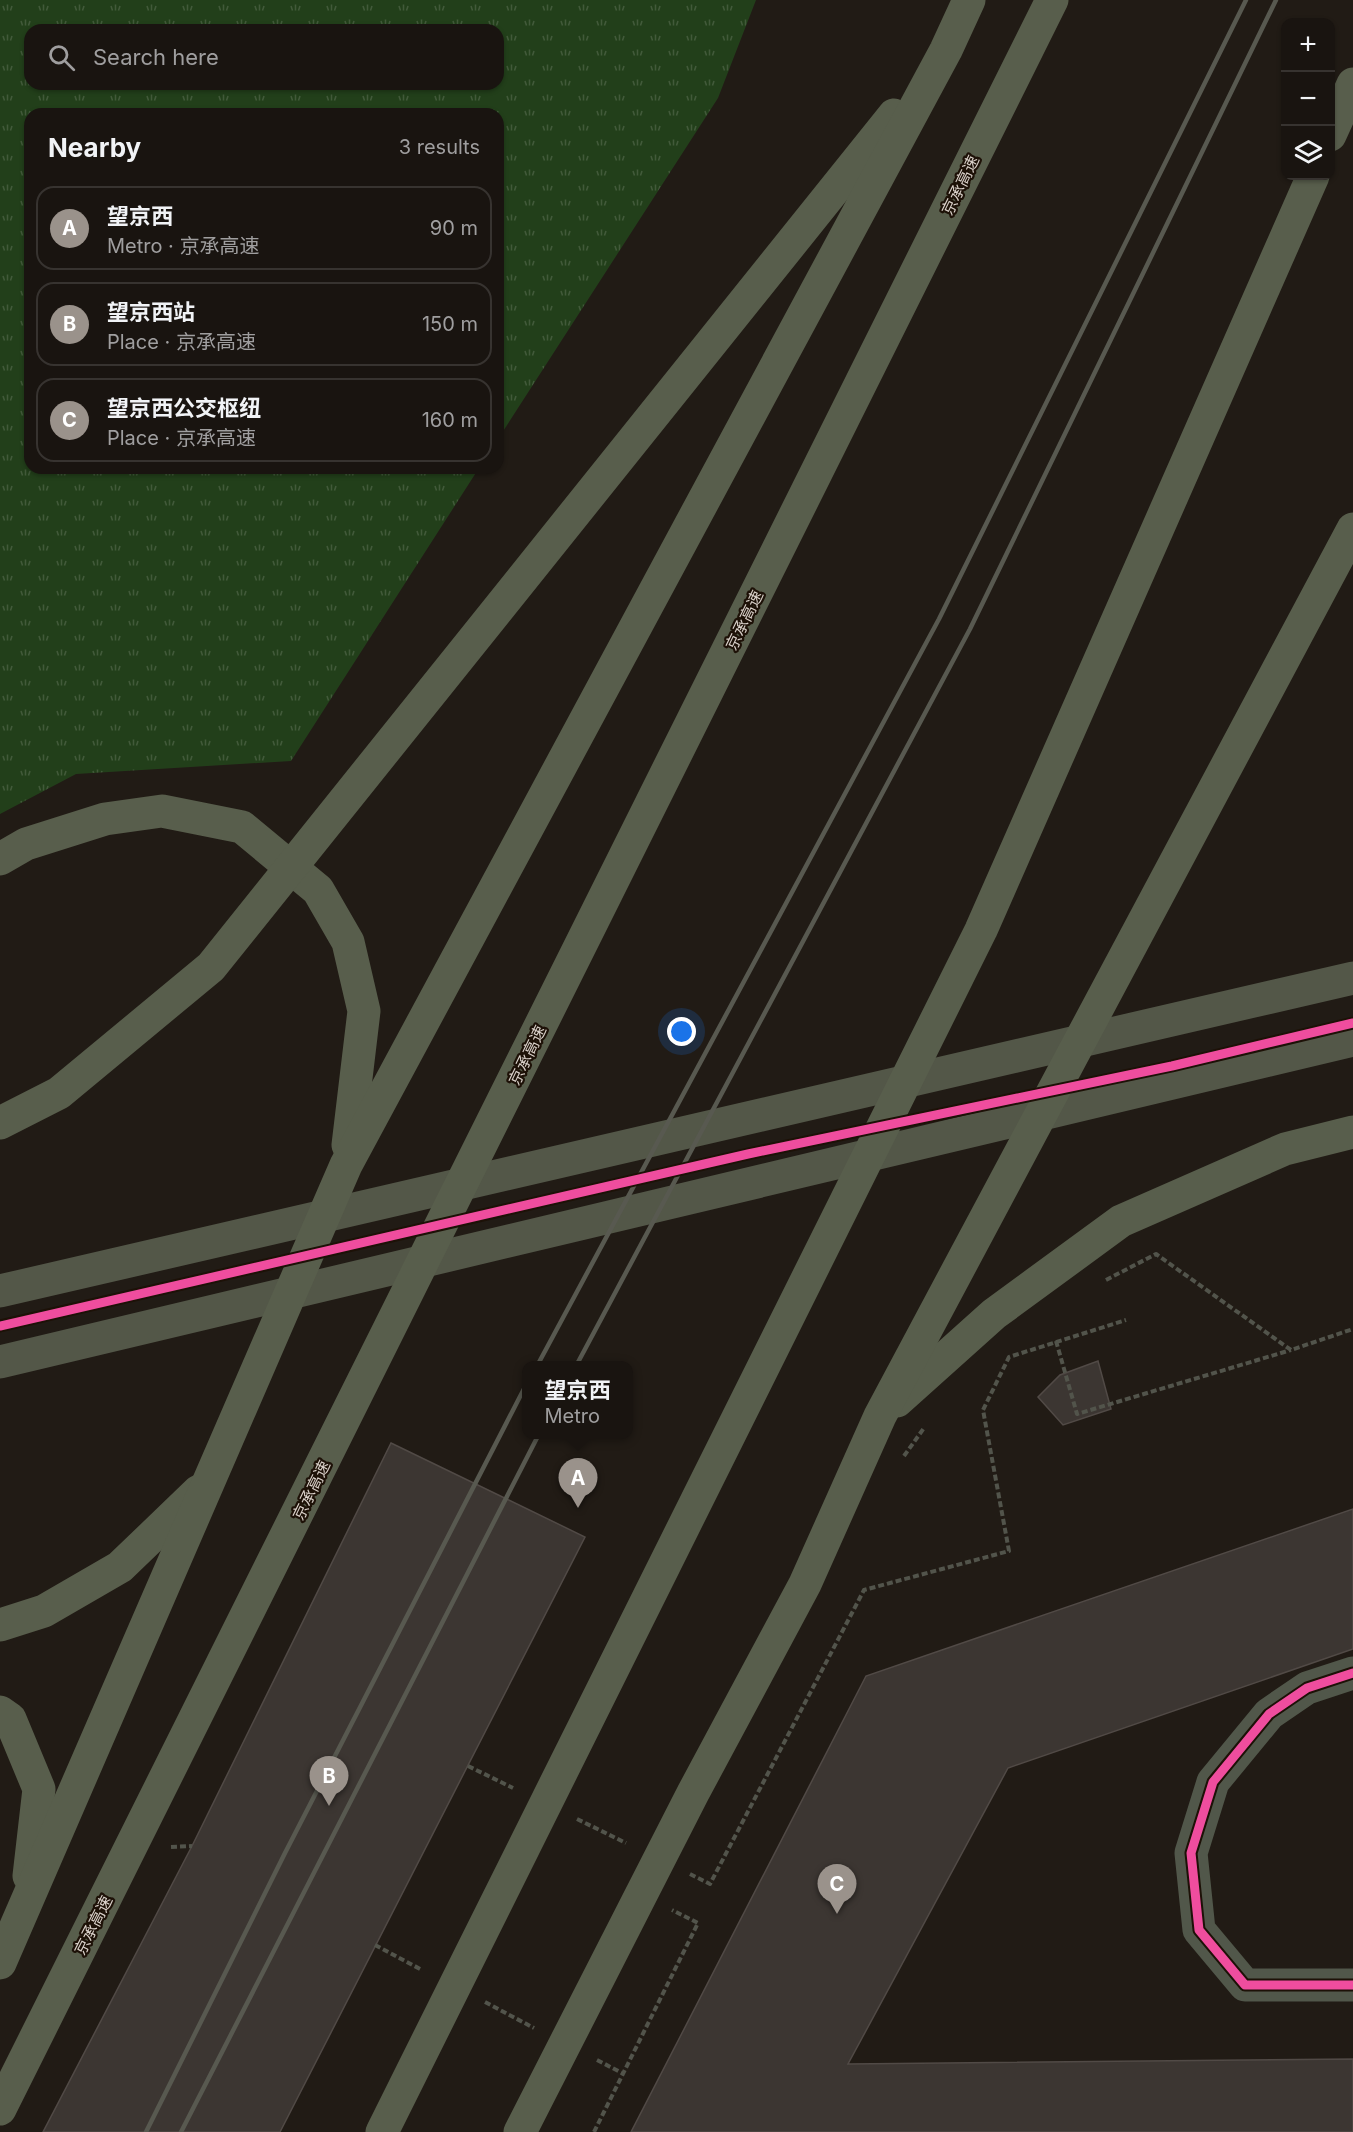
<!DOCTYPE html>
<html lang="en">
<head>
<meta charset="utf-8">
<style>
  body { margin:0; font-family:Inter,"Noto Sans SC",sans-serif; background:#26211e; color:#f1f3f6 }
  .controls { position:absolute; right:18px; top:18px; display:grid; overflow:hidden; border-radius:12px; box-shadow:0 2px 4px #0004 }
  .controls button { width:54px; height:54px; display:grid; place-items:center; padding:0; border:0; border-bottom:2px solid #373330; background:#191410; color:#f1f3f6; font:30px sans-serif }
  .you { position:absolute; left:682px; top:1032px; width:21px; height:21px; margin:-15px; border:4px solid #fff; border-radius:50%; background:#1a73e8; box-shadow:0 0 0 9px #1a73e833 }
  .badge { display:grid; place-items:center; width:39px; height:39px; border-radius:50%; background:#9a928b; color:#fff; font-size:20px; font-weight:700 }
  .pin { position:absolute; translate:-50% -50px; filter:drop-shadow(0 2px 3px #0008) }
  .pin::after { content:''; position:absolute; top:32px; width:21px; height:18px; background:inherit; clip-path:polygon(0 0,100% 0,50% 100%) }
  .popup { position:absolute; left:522px; top:1361px; width:111px; height:78px; box-sizing:border-box; display:grid; place-content:center; border-radius:12px; background:#191410; filter:drop-shadow(0 2px 4px #0005); font-size:20px; white-space:nowrap; color:#9f9e9f }
  .popup b { font-size:22px; color:#f1f3f6 }
  .popup::after { content:''; position:absolute; left:50%; top:100%; margin-left:-12px; border:12px solid transparent; border-top-color:#191410 }
  .list { margin:0; padding:0; list-style:none }
  h2 { display:flex; justify-content:space-between; align-items:center; height:78px; margin:0; padding:0 24px; font-size:26px }
  h2 small { font-size:20px; font-weight:400; color:#9f9e9f }
  .list li { display:grid; grid-template-columns:39px 1fr auto; gap:18px; align-items:center; box-sizing:border-box; height:84px; margin:0 12px 12px; padding:0 12px; border:2px solid #373330; border-radius:18px }
  .list b { display:block; font-size:22px; white-space:nowrap }
  .list p { margin:0; font-size:20px; white-space:nowrap; color:#9f9e9f }
  .list em { font-size:20px; font-style:normal; color:#9f9e9f }
  .icon { flex:none; width:33px; height:33px; fill:none; stroke:currentColor; stroke-width:2; stroke-linecap:round; stroke-linejoin:round }
  .map { position:relative; flex:none; width:1353px; height:2132px; overflow:hidden }
  .search { position:absolute; background:#191410; box-shadow:0 2px 4px #0004; left:24px; top:24px; width:480px; height:66px; display:flex; align-items:center; gap:15px; box-sizing:border-box; padding:0 21px; border-radius:18px; color:#9f9e9f; font-size:22px }
  .panel { position:absolute; background:#191410; box-shadow:0 2px 4px #0004; left:24px; top:108px; width:480px; height:366px; border-radius:18px }
  .map>svg:first-child { display:block }
  .grass { fill:url(#grass-tufts); fill-rule:evenodd }
  .building { fill:#3c3632; stroke:#514a46; stroke-width:1.5 }
  .lines { fill:none; stroke-linecap:round; stroke-linejoin:round }
  .path { stroke:#52544b; stroke-width:4; stroke-dasharray:6 3; stroke-linecap:butt }
  .minor { stroke:#51574a; stroke-width:33 }
  .major { stroke:#535748; stroke-width:33 }
  .highway { stroke:#585e4c; stroke-width:33 }
  .rail { stroke:#585950; stroke-width:4.5 }
  .cycleway-casing { stroke:#1d1107; stroke-width:13 }
  .cycleway { stroke:#ef4d9e; stroke-width:9 }
  .labels { text-anchor:middle; stroke-width:4.5; stroke-linejoin:round; paint-order:stroke }
  .street-label { font-size:16px; fill:#dbd2cb; stroke:#1d1107 }
</style>
</head>
<body>
<div class="map">
<svg width="1353" height="2132" viewBox="0 0 1353 2132">
  <defs>
    <pattern id="grass-tufts" width="24" height="20" patternUnits="userSpaceOnUse" patternTransform="scale(1.5)"><rect width="24" height="20" fill="#223f1a"/><path d="M3 7l-1-3M5 7V3M7 7l1-3M15 17l-1-3M17 17v-4M19 17l1-3" fill="none" stroke="#425a3a"/></pattern>
  </defs>
  <rect width="100%" height="100%" fill="#211b15"/>
  <path class="grass" d="M0 0H756L718 98 498 439V114H30V468H479L291 761 76 774 0 814ZM30 30H498V84H30Z"/>
  <g class="building">
    <path d="M1098 1361 1111 1409 1063 1425 1038 1397 1060 1375Z"/>
    <path d="M391 1443 585 1537 280 2132H43L192 1846Z"/>
    <path d="M1353 1509V1649L1008 1768 848 2064 1353 2059V2132H631L866 1676Z"/>
  </g>
  <g class="lines">
    <g class="path">
      <path d="M1106 1280 1156 1254 1291 1350 1353 1329"/>
      <path d="M1056 1341 1077 1414 1291 1350"/>
      <path d="M904 1456 924 1428"/>
      <path d="M468 1766 513 1788"/>
      <path d="M577 1819 626 1843"/>
      <path d="M171 1847 192 1846"/>
      <path d="M690 1874 710 1884 864 1590 1009 1551 983 1410 1009 1357 1126 1320"/>
      <path d="M375 1945 422 1970"/>
      <path d="M485 2002 534 2028"/>
      <path d="M597 2060 624 2074"/>
      <path d="M594 2132 698 1923 672 1910"/>
    </g>
    <path class="minor" d="M1353 1673 1307 1688 1269 1714 1213 1782 1191 1853 1199 1930 1245 1985H1353"/>
    <g class="major">
      <path d="M0 1291 1353 978"/>
      <path d="M0 1362 1353 1040"/>
    </g>
    <g class="highway">
      <path d="M1330 135 1353 84"/>
      <path d="M0 859 26 844 105 819 162 811 242 827 318 890 348 942 364 1011 348 1145"/>
      <path d="M0 1123 59 1093 211 967 894 115"/>
      <path d="M897 1401 994 1314 1121 1221 1285 1149 1353 1132"/>
      <path d="M0 1625 44 1611 120 1567 199 1491"/>
      <path d="M0 1712 10 1719 39 1789 29 1876"/>
      <path d="M0 1963 346 1165 946 50 969 0"/>
      <path d="M0 2109 1052 0"/>
      <path d="M382 2132 981 930 1313 176"/>
      <path d="M520 2132 693 1793 805 1584 880 1416 1353 529"/>
    </g>
    <g class="rail">
      <path d="M537 1366 939 619 1246 0"/>
      <path d="M576 1366 970 629 1276 0"/>
      <path d="M146 2132 285 1853 527 1383"/>
      <path d="M181 2132 539 1434"/>
    </g>
    <g class="cycleway-casing">
      <g id="cycleway">
        <path d="M0 1326 748 1154 1172 1066 1353 1023"/>
        <path d="M1353 1673 1307 1688 1269 1714 1213 1782 1191 1853 1199 1930 1245 1985H1353"/>
      </g>
    </g>
    <use href="#cycleway" class="cycleway"/>
  </g>
  <g class="labels">
    <g class="street-label">
      <text transform="translate(960 185) rotate(-64)" y="6">京承高速</text>
      <text transform="translate(744 620) rotate(-64)" y="6">京承高速</text>
      <text transform="translate(527 1055) rotate(-64)" y="6">京承高速</text>
      <text transform="translate(311 1490) rotate(-64)" y="6">京承高速</text>
      <text transform="translate(93 1925) rotate(-63)" y="6">京承高速</text>
    </g>
  </g>
</svg>
<div class="controls">
<button>+</button>
<button>−</button>
<button><svg class="icon" aria-label="layers" viewBox="0 0 24 24"><path d="M12 4l9 5-9 5-9-5zM3 14l9 5 9-5"/></svg></button>
</div>
<div class="you"></div>
<div class="pin badge" style="left:578px;top:1508px">A</div>
<div class="popup"><b>望京西</b>Metro</div>
<div class="pin badge" style="left:329px;top:1806px">B</div>
<div class="pin badge" style="left:837px;top:1914px">C</div>
<div class="search"><svg class="icon" aria-label="search" viewBox="0 0 24 24"><circle cx="10" cy="10" r="6"/><path d="M15 15l6 6"/></svg>Search here</div>
<section class="panel">
<h2>Nearby<small>3 results</small></h2>
<ul class="list">
<li><span class="badge">A</span><div><b>望京西</b><p>Metro · 京承高速</p></div><em>90 m</em></li>
<li><span class="badge">B</span><div><b>望京西站</b><p>Place · 京承高速</p></div><em>150 m</em></li>
<li><span class="badge">C</span><div><b>望京西公交枢纽</b><p>Place · 京承高速</p></div><em>160 m</em></li>
</ul>
</section>
</div>
</body>
</html>
